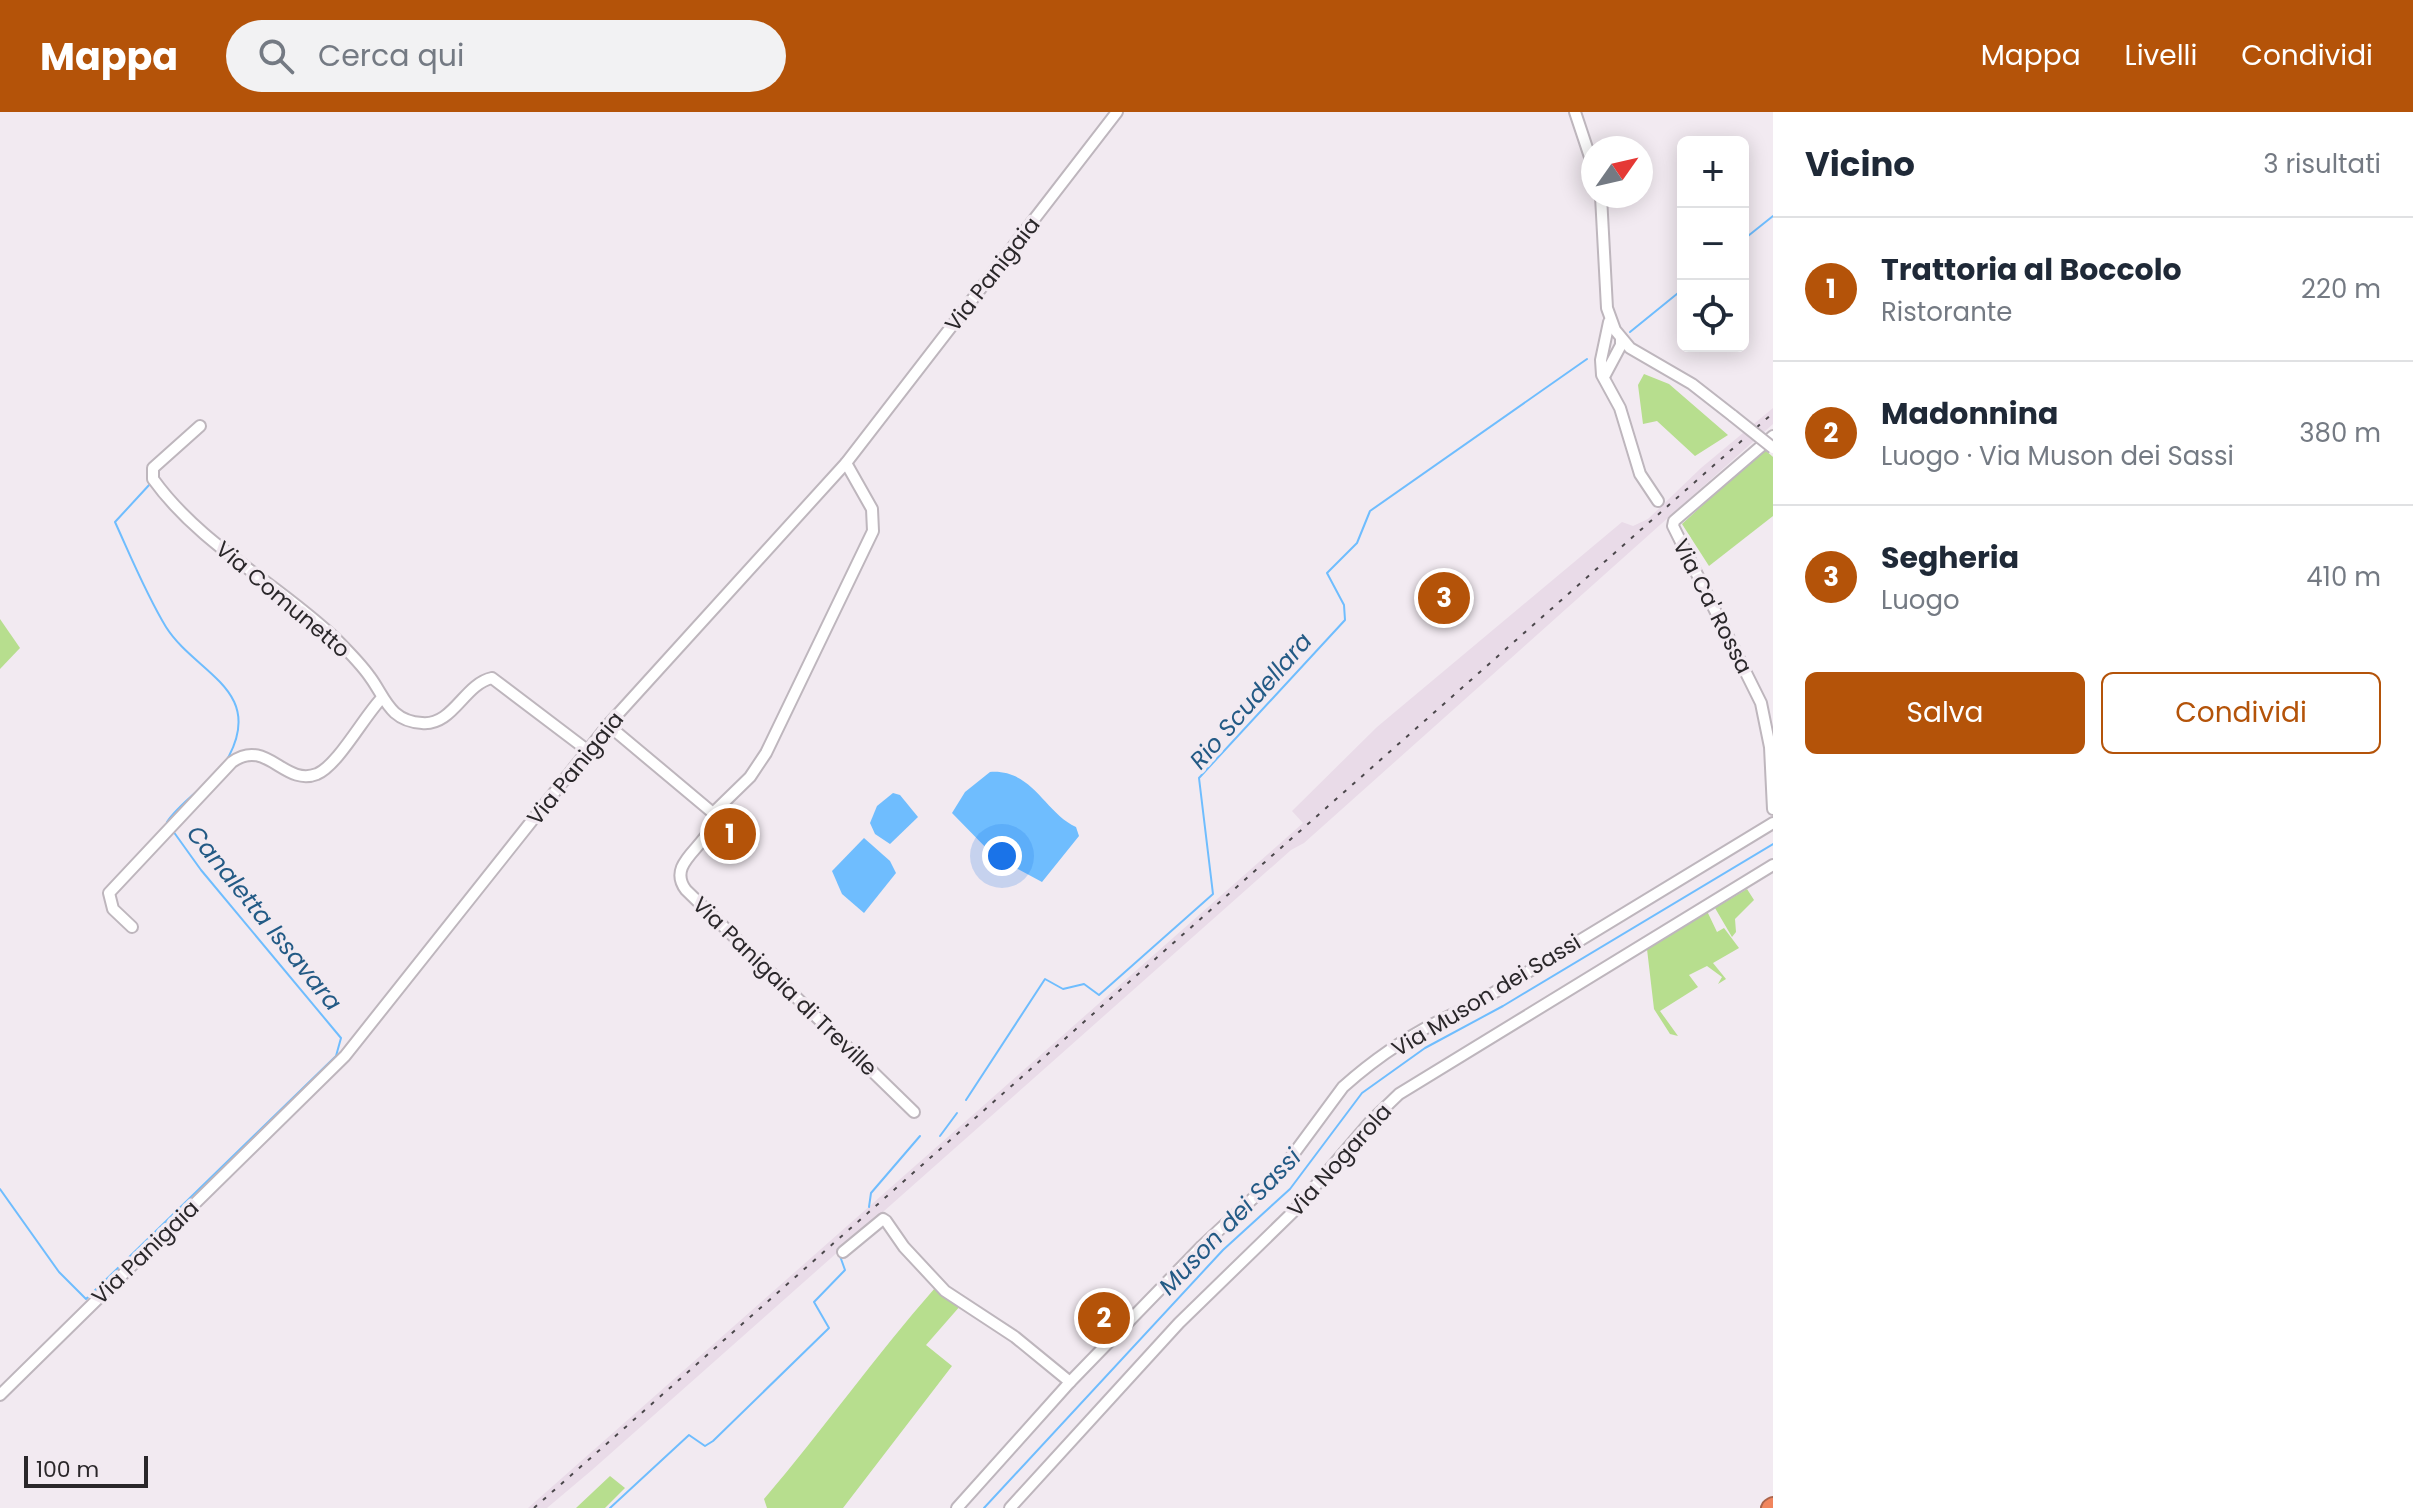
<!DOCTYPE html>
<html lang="it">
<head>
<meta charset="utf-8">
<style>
  body { margin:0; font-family:Poppins,sans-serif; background:#f2f2f3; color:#1f2937 }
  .controls { position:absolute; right:24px; top:24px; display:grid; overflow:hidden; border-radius:12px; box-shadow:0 4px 20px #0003 }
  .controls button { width:72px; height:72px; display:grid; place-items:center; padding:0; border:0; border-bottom:2px solid #e0e1e3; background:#fff; color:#1f2937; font:40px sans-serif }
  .compass { position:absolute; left:1581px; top:24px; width:72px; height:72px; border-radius:50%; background:#fff; box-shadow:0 4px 20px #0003; rotate:56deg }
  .scale { position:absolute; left:24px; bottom:20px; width:124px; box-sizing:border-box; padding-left:8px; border:4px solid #2a272a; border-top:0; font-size:22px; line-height:28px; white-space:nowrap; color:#2a272a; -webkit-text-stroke:6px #f2eaf1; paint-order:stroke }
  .you { position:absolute; left:1002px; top:744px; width:28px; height:28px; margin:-20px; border:6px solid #fff; border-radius:50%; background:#1a73e8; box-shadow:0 0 0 12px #1a73e833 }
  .badge { display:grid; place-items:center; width:52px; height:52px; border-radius:50%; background:#b45309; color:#fff; font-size:26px; font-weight:700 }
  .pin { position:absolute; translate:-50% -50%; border:4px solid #fff; box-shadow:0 2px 8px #0006 }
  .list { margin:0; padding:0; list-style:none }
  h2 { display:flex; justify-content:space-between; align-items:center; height:104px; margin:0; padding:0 32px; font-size:34px }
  h2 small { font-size:26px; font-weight:400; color:#747a83 }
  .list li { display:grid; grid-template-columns:52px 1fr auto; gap:24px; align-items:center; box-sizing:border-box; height:144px; padding:0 32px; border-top:2px solid #e0e1e3 }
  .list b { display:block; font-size:30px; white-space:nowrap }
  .list p { margin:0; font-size:26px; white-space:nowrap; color:#747a83 }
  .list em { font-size:26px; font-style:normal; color:#747a83 }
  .actions { display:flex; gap:16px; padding:24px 32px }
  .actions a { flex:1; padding:18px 0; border:2px solid #b45309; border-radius:12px; text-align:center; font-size:28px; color:#b45309 }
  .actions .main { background:#b45309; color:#fff }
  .icon { flex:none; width:44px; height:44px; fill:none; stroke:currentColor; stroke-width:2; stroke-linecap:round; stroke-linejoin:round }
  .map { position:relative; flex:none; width:1773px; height:1396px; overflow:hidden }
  header { display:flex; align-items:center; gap:48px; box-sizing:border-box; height:112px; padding:0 40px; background:#b45309; color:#fff }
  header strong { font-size:38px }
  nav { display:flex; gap:44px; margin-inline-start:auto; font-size:28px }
  .search { width:560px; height:72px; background:#f2f2f3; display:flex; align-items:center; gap:20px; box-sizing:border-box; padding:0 28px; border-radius:44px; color:#747a83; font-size:30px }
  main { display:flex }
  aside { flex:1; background:#fff }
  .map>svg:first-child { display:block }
  .built { fill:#e9dbe8 }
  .green { fill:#b7de8e }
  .water { fill:#6fbdfe }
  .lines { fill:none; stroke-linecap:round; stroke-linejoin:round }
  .stream { stroke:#6fbdfe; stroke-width:2 }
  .minor-casing { stroke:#beb6bd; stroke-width:14 }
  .highway-casing { stroke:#ab644b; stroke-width:20 }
  .minor { stroke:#fff; stroke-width:10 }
  .highway { stroke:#f1855d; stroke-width:16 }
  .rail { stroke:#4c484c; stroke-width:2; stroke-dasharray:4 8; stroke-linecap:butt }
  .minor-bridge-casing { stroke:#beb6bd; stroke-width:14; stroke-linecap:butt }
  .minor-bridge { stroke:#fff; stroke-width:10 }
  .labels { text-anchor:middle; stroke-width:7; stroke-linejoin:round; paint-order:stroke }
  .street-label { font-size:22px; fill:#2a272a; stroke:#f2eaf1 }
  .water-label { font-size:24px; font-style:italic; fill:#235a85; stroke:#f2eaf1 }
</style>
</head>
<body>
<header>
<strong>Mappa</strong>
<div class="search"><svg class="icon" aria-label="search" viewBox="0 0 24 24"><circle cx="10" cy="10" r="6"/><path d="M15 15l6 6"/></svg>Cerca qui</div>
<nav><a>Mappa</a><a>Livelli</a><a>Condividi</a></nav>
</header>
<main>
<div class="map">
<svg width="1773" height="1396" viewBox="0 0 1773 1396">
  <rect width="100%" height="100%" fill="#f2eaf1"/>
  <path class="built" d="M1773 296V312L1304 731 1291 738 592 1358 547 1396H528L1303 711 1292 699 1377 615 1622 410 1633 414 1648 407 1701 356Z"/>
  <g class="green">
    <path d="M1644 262 1669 272 1728 323 1695 344 1657 309 1643 312 1638 273Z"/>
    <path d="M1764 337 1773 345V404L1709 454 1682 412Z"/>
    <path d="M0 507 20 536 0 557Z"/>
    <path d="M1747 777 1754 788 1735 807 1736 820 1732 825 1715 796Z"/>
    <path d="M1707 799 1717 820 1724 816 1739 836 1713 851 1726 867 1718 872 1722 865 1707 854 1689 863 1698 875 1660 899 1678 924 1670 922 1654 897 1647 837Z"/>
    <path d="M935 1176 961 1193 926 1233 952 1254 843 1396H767L764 1387C823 1318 875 1244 935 1176Z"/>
    <path d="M610 1364 625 1376 605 1396H576Z"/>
  </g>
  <g class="water">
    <path d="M990 660C1033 657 1044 700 1076 715L1079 724 1042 770 994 744 952 701 965 680Z"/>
    <path d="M893 681 900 683 918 705 890 732 875 722 870 711 877 694Z"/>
    <path d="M864 726 890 749 896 761 864 801 842 782 832 759Z"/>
  </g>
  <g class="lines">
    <g class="stream">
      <path d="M1743 128 1773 104"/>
      <path d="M1630 220 1683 177"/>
      <path d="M150 372 115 410C131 445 146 482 166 515 195 561 264 577 229 644 216 669 182 687 167 710"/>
      <path d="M966 988 1045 867 1063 877 1084 872 1099 883 1213 782 1199 666 1345 508 1344 493 1327 461 1357 431 1370 399 1587 247"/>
      <path d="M940 1024 957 1001"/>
      <path d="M0 1077 59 1160 86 1187 336 944 341 926 201 758 173 719"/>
      <path d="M869 1095 871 1081 920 1024"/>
      <path d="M610 1396 689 1323 705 1334 713 1329 829 1216 814 1190 845 1158 840 1144"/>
      <path d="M984 1396 1223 1138 1290 1077 1362 981 1425 936 1503 894 1773 732"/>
    </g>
    <g class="minor-casing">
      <g id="minor">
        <path d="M1575 0 1593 54"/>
        <path d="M1601 84 1607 196 1615 218 1630 236 1692 272 1733 304"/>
        <path d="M1609 210 1601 248 1602 263 1620 296 1640 362 1658 389"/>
        <path d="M1605 263 1621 233V226"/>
        <path d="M200 314 153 356V367C201 434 279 472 337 528 349 540 361 552 370 565 385 585 389 609 422 611 453 614 464 572 492 566L587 638"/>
        <path d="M1773 324 1674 409 1673 414 1761 591 1770 635 1773 697"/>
        <path d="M608 613 713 701C718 731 663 748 686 778L914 1000"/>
        <path d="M713 701 750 665 766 641 873 419 872 397 846 351"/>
        <path d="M132 815 113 797 109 781 232 650C267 625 284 675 317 662 338 653 363 606 381 587"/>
        <path d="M843 1140 883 1107 886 1109 904 1135 945 1179 1015 1225 1070 1270"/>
        <path d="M0 1283 345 944 608 613 846 351 1117 0"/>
        <path d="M957 1396 1070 1270 1202 1134 1278 1063 1343 975C1381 941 1425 913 1472 894L1773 711"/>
        <path d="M1010 1396 1179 1211 1293 1100 1370 1010 1399 982 1773 753"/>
      </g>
    </g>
    <g class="highway-casing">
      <path id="highway" d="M1770 1396 1773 1394"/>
    </g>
    <use href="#minor" class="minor"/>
    <use href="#highway" class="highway"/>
    <path class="rail" d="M534 1396 1773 301"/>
    <g class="minor-bridge-casing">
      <path id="minor-bridge" d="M1733 304 1773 336"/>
    </g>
    <use href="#minor-bridge" class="minor-bridge"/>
  </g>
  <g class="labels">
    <g class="street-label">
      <text transform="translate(992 162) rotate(-52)" y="8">Via Panigaia</text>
      <text transform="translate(283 487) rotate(40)" y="8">Via Comunetto</text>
      <text transform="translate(1713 494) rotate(63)" y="8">Via Ca' Rossa</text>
      <text transform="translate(575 656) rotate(-51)" y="8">Via Panigaia</text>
      <text transform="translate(785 874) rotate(44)" y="8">Via Panigaia di Treville</text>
      <text transform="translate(1486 883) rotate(-31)" y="8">Via Muson dei Sassi</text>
      <text transform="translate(1339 1048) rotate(-48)" y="8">Via Nogarola</text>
      <text transform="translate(145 1140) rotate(-44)" y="8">Via Panigaia</text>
    </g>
    <g class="water-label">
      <text transform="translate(1251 589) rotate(-49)" y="8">Rio Scudellara</text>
      <text transform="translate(264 806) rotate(51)" y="8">Canaletta Issavara</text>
      <text transform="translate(1230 1110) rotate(-46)" y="8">Muson dei Sassi</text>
    </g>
  </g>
</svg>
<div class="controls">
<button>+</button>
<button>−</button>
<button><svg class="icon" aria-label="locate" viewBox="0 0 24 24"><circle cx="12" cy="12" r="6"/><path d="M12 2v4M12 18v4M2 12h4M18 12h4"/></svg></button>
</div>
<svg class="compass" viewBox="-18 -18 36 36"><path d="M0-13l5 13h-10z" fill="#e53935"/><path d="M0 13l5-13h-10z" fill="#747a83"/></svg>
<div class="scale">100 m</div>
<div class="you"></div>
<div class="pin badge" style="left:730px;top:722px">1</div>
<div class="pin badge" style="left:1104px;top:1206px">2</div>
<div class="pin badge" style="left:1444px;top:486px">3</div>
</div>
<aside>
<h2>Vicino<small>3 risultati</small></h2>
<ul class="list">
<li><span class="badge">1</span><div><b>Trattoria al Boccolo</b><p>Ristorante</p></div><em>220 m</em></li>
<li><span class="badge">2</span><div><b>Madonnina</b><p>Luogo · Via Muson dei Sassi</p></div><em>380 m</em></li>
<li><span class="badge">3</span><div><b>Segheria</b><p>Luogo</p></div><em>410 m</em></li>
</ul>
<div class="actions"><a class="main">Salva</a><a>Condividi</a></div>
</aside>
</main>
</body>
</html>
